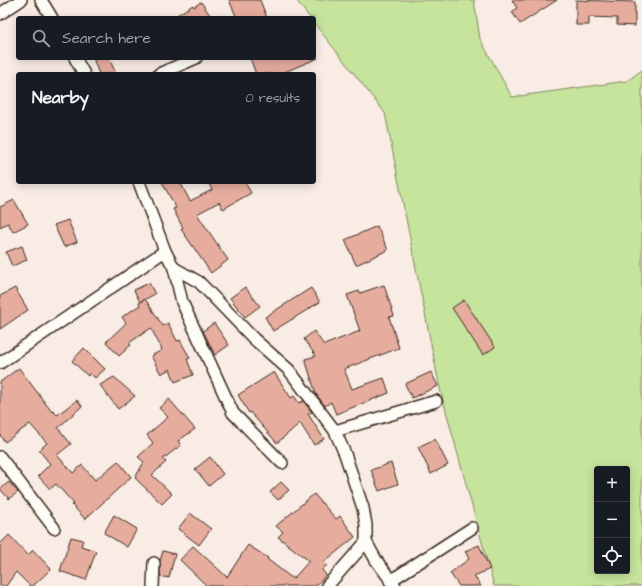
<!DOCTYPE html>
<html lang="en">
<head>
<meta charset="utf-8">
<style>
  body { margin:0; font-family:"Architects Daughter",sans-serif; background:#242831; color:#f1f3f6 }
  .controls { position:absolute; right:12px; bottom:12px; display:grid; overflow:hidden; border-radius:4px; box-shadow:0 2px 10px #0003 }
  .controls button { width:36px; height:36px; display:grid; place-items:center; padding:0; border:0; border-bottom:1px solid #363941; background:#171b24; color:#f1f3f6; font:20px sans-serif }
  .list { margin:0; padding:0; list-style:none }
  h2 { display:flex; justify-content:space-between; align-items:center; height:52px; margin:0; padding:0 16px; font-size:17px }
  h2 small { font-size:13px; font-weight:400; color:#9ea1a6 }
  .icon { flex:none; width:22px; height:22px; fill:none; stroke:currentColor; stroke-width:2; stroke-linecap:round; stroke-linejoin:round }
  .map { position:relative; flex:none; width:642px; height:586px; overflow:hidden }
  .search { position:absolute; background:#171b24; box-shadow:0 2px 10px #0003; left:16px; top:16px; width:300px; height:44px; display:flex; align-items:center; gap:10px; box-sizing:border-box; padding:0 14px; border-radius:4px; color:#9ea1a6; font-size:15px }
  .panel { position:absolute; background:#171b24; box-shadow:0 2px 10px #0003; left:16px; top:72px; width:300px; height:112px; border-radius:4px }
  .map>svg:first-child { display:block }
  .green { fill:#c6e49c; stroke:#80875d; fill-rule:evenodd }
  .building { fill:#e6ad9f; stroke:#3b2a1e }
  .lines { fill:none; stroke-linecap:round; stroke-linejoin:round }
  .street-casing { stroke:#3b2a1e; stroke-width:14 }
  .street { stroke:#fdfcf7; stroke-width:11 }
</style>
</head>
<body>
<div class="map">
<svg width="642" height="586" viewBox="0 0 642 586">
  <rect width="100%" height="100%" fill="#f8ece5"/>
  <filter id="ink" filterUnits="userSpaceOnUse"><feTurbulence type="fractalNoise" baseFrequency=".025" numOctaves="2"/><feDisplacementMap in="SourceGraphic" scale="8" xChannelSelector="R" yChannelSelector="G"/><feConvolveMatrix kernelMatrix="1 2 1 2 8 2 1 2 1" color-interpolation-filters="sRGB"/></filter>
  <g filter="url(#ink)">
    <path class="green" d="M296 0H474L480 39 512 97 627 81 642 70V586H494L440 389 385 113 314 23V18H310ZM597 469H627V571H597Z"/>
    <g class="building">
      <path d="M229 0H260L267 18H237Z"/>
      <path d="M512 0H557L520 24 512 12 517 8Z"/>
      <path d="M576 0 635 2V26L617 25V18L589 17V25H576Z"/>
      <path d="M201 2 212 18H172L193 5 194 7Z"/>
      <path d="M93 58H109L116 74H99Z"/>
      <path d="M250 58H318L280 74H256Z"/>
      <path d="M162 182H180L190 201 212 190 208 182H245L251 193 223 209 219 202 197 214 228 260 211 273 181 229 183 228 173 209 176 208Z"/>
      <path d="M14 200 28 224 13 232 8 223 0 227V207Z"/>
      <path d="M68 220 77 242 64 247 54 225Z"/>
      <path d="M377 226 388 250 356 265 345 240Z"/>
      <path d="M22 246 27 260 12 266 6 252Z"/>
      <path d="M149 283 155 294 140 302 134 290Z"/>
      <path d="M384 285 394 316 389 317 399 348 344 369 352 389 384 378 389 393 336 414 331 402 325 406 316 394 305 359 316 356 304 339 314 331 324 345 360 331 347 295 359 291 360 293Z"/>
      <path d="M245 287 260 306 245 317 230 298Z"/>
      <path d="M15 288 28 310 0 329V296Z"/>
      <path d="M311 288 320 302 273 331 265 317Z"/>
      <path d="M145 299 163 326 168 323 177 341 180 340 190 358 187 359 193 375 175 382 170 369 161 374 151 356 162 350 151 328 129 343 131 345 119 356 106 342 126 323 122 317 140 305 139 303Z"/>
      <path d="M464 300 495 347 483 355 452 308Z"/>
      <path d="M214 323 229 345 215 355 203 331Z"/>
      <path d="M84 348 105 369 95 378 90 373 88 376 72 361Z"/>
      <path d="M19 368 52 412 53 411 57 415 77 400 82 406 58 428 71 444 57 455 73 473 82 465 95 480 118 461 131 477 85 519 72 505 74 504 56 484 50 489 38 476 50 464 39 450 47 443 30 424 5 442 0 435V382Z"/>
      <path d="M274 372 291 398 294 396 299 403 303 401 312 412 308 414 324 439 314 445 300 423 277 443 250 412 249 413 238 395Z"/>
      <path d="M431 372 438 386 412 398 405 384Z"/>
      <path d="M114 377 135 396 118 409 100 385Z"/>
      <path d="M169 399 195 429 178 441 181 445 163 459 166 462 152 475 172 494 162 504 135 478 144 462 138 457 153 443 147 435 168 417 159 408Z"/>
      <path d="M435 439 448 465 431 474 418 447Z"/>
      <path d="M210 457 223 474 209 486 195 469Z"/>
      <path d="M391 463 398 484 379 491 371 470Z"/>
      <path d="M9 482 18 492 9 499 0 489Z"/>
      <path d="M281 482 289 490 278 500 270 492Z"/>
      <path d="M314 494 336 519 340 516 355 537 324 562 327 565 322 570 326 575 316 586H207L180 560 193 546 227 577 248 545 268 558 267 559 293 579 309 561 278 537 283 532 276 526Z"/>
      <path d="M190 513 211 529 199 545 178 529Z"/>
      <path d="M114 515 137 529 127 547 104 533Z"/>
      <path d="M9 535 28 555 33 550 51 569 33 586H30L16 572 6 586H0V544Z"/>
      <path d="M71 537 83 540 81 546 96 551 86 580 60 571Z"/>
      <path d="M479 545 490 569 474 576 481 586H459L450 573 469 559 465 551Z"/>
      <path d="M163 551 175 554 169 578 160 576V561Z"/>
    </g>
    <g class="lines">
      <g class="street-casing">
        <g id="street">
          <path d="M41 0 52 18"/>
          <path d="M0 14 21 0"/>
          <path d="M75 58 84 74"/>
          <path d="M159 74 196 58"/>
          <path d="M139 182 165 251 174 268 182 302 233 413 282 463"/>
          <path d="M174 268 199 282 254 339 289 370 335 431 345 454 363 508 366 525V542L376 560 395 586"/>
          <path d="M0 363 165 251"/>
          <path d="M335 431 436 401"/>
          <path d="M0 457 54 528"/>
          <path d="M390 581 472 528"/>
          <path d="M153 586 154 563"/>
          <path d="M327 586 366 542"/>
        </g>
      </g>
      <use href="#street" class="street"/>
    </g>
  </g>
</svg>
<div class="controls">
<button>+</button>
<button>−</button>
<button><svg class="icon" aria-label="locate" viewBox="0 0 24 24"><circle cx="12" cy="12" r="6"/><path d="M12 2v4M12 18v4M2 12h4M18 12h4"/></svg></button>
</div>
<div class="search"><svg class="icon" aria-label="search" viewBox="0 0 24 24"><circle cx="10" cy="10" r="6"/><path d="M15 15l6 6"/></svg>Search here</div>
<section class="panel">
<h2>Nearby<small>0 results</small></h2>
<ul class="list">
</ul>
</section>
</div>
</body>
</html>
